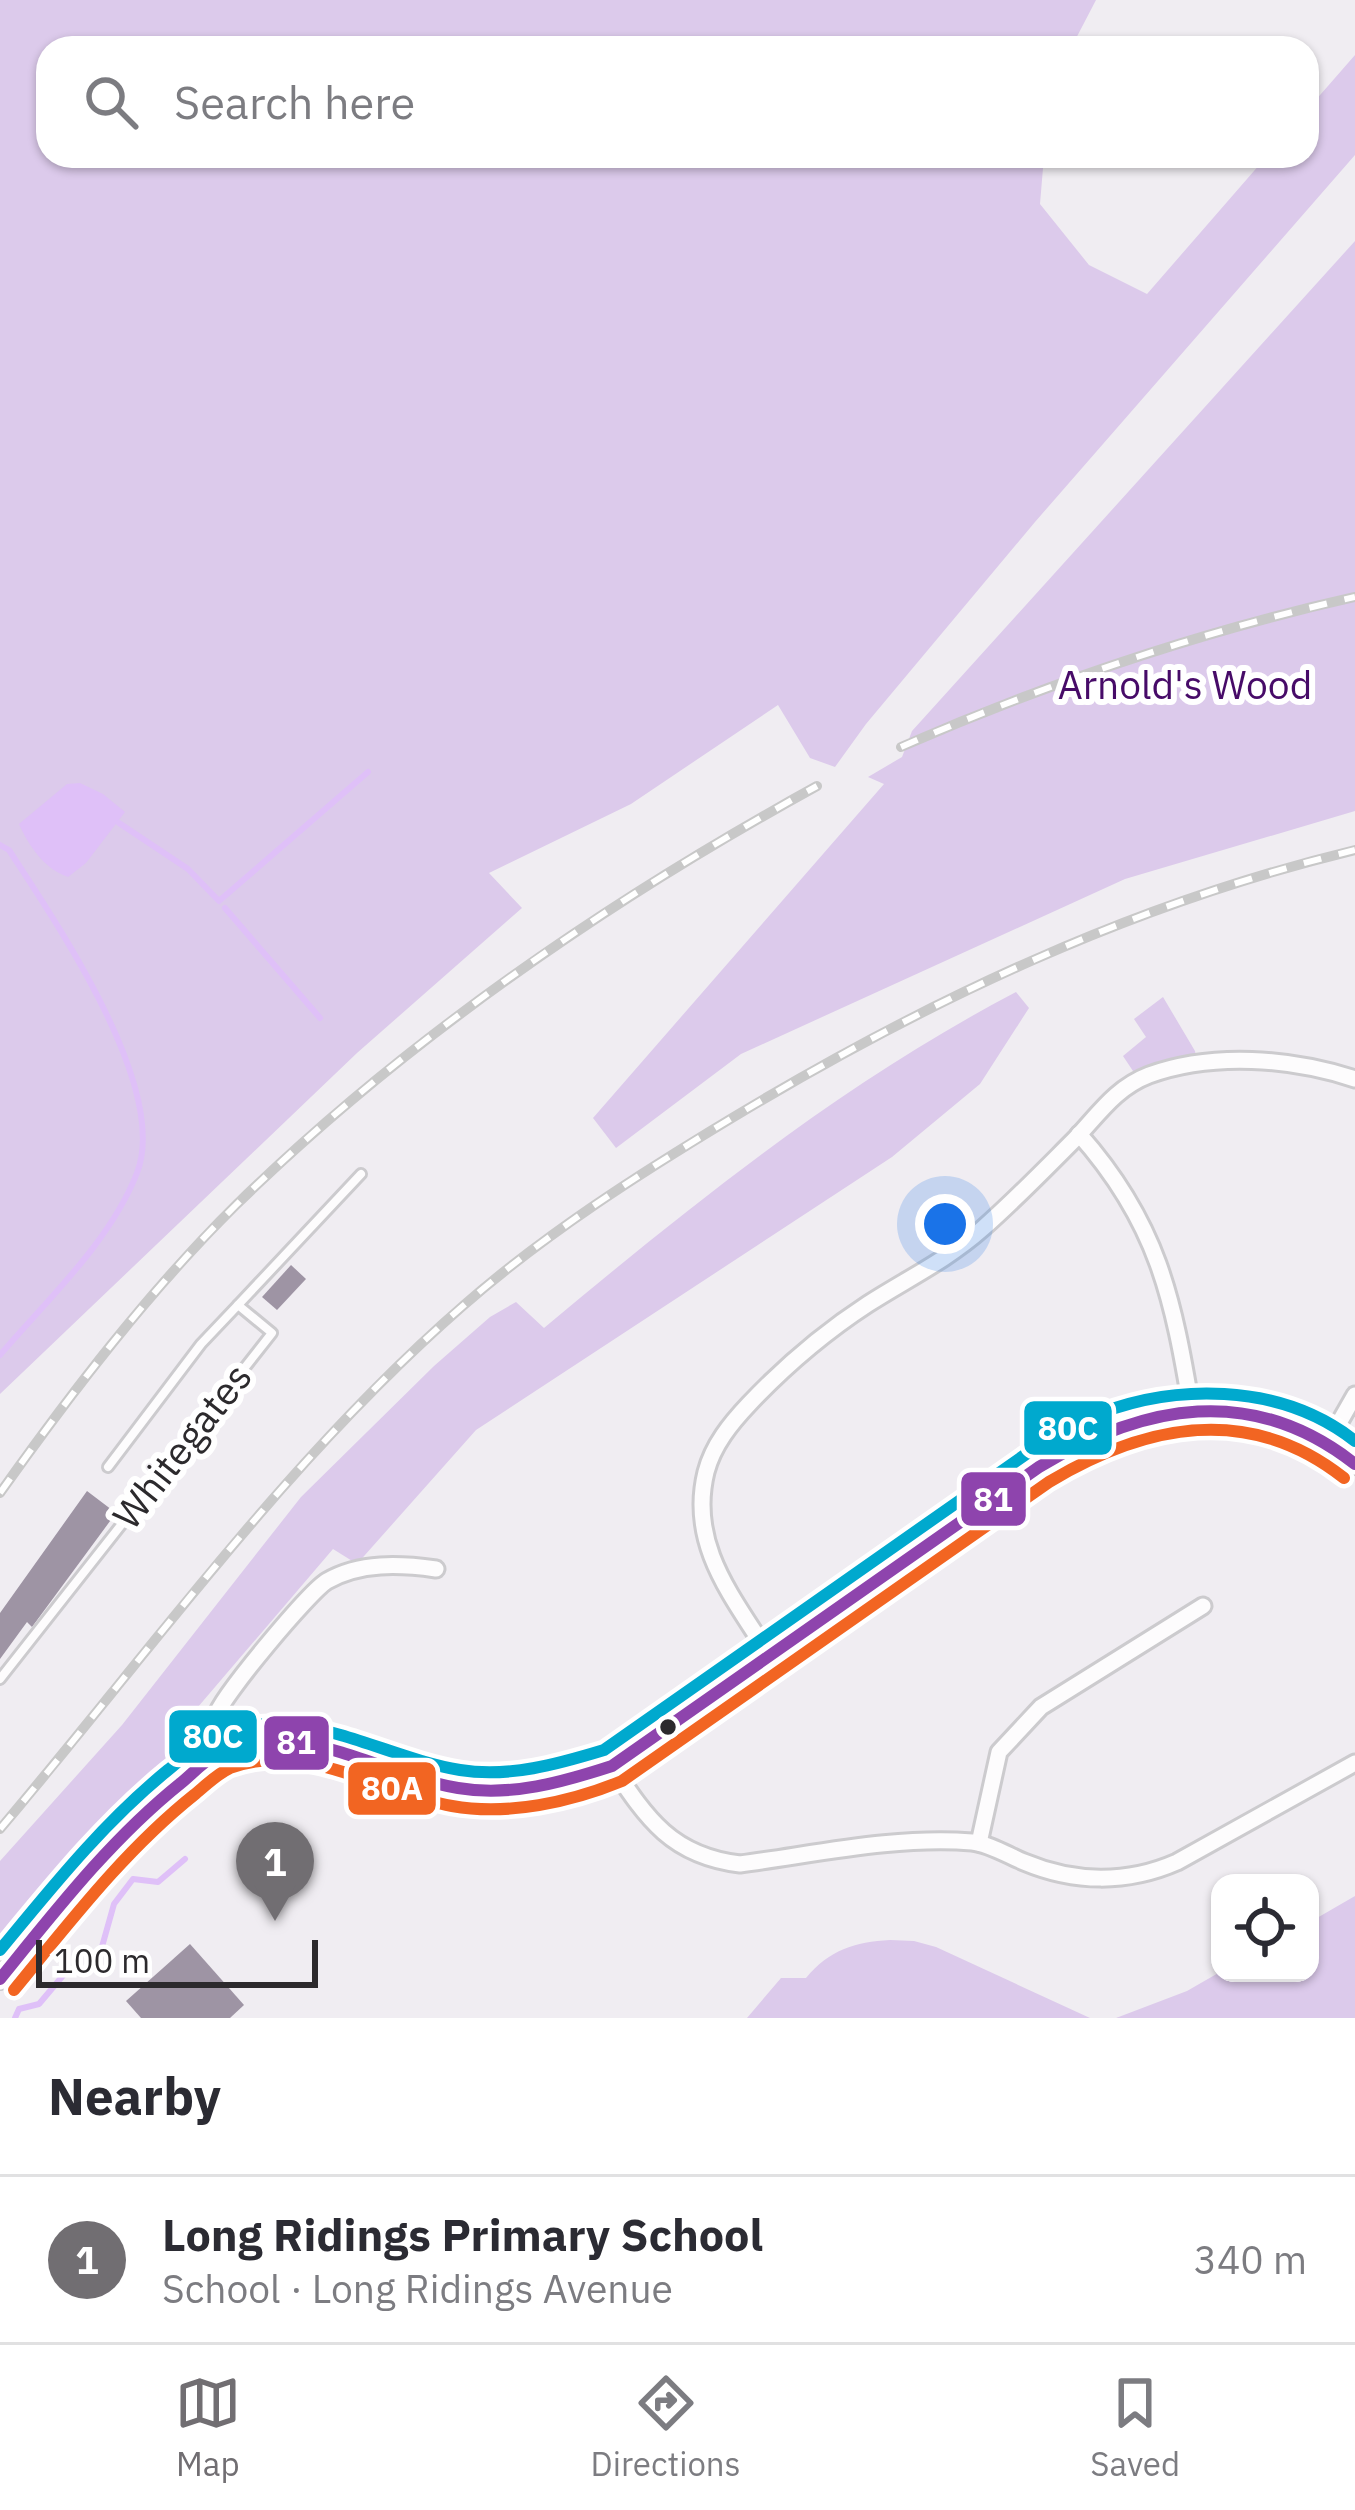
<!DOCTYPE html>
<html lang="en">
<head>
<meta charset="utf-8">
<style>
  body { margin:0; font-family:"IBM Plex Sans",sans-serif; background:#f7f7f7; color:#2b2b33 }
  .controls { position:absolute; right:36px; bottom:36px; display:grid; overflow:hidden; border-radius:24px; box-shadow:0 3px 9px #0004 }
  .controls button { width:108px; height:108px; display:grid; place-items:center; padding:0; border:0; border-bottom:3px solid #e1e1e2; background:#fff; color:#2b2b33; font:60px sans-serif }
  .scale { position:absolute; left:36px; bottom:30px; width:282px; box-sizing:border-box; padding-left:12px; border:6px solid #2c2a2d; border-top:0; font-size:33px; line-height:42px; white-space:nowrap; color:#2c2a2d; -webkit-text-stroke:9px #fff; paint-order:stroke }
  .you { position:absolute; left:945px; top:1224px; width:42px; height:42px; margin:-30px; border:9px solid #fff; border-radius:50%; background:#1a73e8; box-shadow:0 0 0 18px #1a73e833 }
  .badge { display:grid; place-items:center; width:78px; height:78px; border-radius:50%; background:#716e72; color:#fff; font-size:39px; font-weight:700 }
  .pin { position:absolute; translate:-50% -99px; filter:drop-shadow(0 3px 6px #0008) }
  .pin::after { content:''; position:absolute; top:63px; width:42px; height:36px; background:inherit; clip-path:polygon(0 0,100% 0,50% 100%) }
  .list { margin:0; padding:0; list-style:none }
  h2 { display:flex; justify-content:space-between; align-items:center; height:156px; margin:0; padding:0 48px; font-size:51px }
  h2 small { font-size:39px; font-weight:400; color:#7c7c81 }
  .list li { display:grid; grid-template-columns:78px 1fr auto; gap:36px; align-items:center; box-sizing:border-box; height:168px; padding:0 48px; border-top:3px solid #e1e1e2 }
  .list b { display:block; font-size:45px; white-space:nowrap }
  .list p { margin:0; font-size:39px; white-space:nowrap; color:#7c7c81 }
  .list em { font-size:39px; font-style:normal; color:#7c7c81 }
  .icon { flex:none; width:66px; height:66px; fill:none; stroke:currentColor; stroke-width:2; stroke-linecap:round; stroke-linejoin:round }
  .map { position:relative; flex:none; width:1355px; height:2018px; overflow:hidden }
  .search { position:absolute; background:#fff; box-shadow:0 3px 9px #0004; left:36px; right:36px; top:36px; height:132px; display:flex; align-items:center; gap:30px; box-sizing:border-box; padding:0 42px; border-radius:36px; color:#7c7c81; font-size:45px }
  .sheet { height:324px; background:#fff }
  nav { display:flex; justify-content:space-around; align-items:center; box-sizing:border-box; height:168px; border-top:3px solid #e1e1e2; background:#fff; font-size:33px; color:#7c7c81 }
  nav a { display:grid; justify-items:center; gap:6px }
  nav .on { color:#716e72 }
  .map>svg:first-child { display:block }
  .green { fill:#dccaeb }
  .water { fill:#dfc0f8 }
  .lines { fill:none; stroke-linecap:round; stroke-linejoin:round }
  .stream { stroke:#dfc0f8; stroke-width:6 }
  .building { fill:#9e94a4 }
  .service-casing { stroke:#cccbce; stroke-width:14 }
  .minor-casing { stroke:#cccbce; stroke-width:21 }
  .tertiary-casing { stroke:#cccbce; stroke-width:24 }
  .service { stroke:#fdfcfd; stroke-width:8 }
  .minor { stroke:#fdfcfd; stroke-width:15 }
  .tertiary { stroke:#fdfcfd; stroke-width:18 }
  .rail-casing { stroke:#c8c8c8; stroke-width:10 }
  .rail { stroke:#fff; stroke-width:6; stroke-dasharray:18; stroke-linecap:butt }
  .bus-1-casing { stroke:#fff; stroke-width:21 }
  .bus-2-casing { stroke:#fff; stroke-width:21 }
  .bus-3-casing { stroke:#fff; stroke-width:21 }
  .bus-1 { stroke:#8e44ad; stroke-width:12 }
  .bus-2 { stroke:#f26522; stroke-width:12 }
  .bus-3 { stroke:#00a9ce; stroke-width:12 }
  .bus-dot { fill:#2c2a2d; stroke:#fff; stroke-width:4.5 }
  .labels { text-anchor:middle; stroke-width:12; stroke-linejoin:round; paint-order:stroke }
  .park-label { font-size:39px; fill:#470b68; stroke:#fff }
  .street-label { font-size:39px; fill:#2c2a2d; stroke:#fff }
  .line-badge { stroke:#fff; stroke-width:4.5 }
  .badge-label { font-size:33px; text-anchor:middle; font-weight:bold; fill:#fff }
</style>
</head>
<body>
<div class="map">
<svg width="1355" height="2018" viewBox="0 0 1355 2018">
  <rect width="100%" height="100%" fill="#f0edf2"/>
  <g class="green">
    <path d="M0 0H1096L1071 48H48V156H1044L1040 204 1089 265 1147 294 1267 156H1307V110L1355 55V155L1035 522 866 724 835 767 810 758 778 705 631 804 489 873 522 908 357 1053 0 1394Z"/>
    <path d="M1355 241V811L1125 879 741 1054 616 1148 593 1118 884 784 868 777 902 757 912 731Z"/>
    <path d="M1016 992 1029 1008 980 1084 892 1157 476 1430 357 1564 333 1549 186 1721 196 1747 94 1845 0 1955V1861L122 1725 301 1497 434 1366 490 1317 516 1302 544 1328C695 1202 841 1084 1016 992Z"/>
    <path d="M1163 997 1195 1051 1197 1063 1139 1080 1123 1056 1146 1037 1134 1019Z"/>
    <path d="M1355 1896V2018H1116L1187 1991 1220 1972 1310 1973V1922Z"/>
    <path d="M890 1940 914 1941 936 1947 1090 2018H747L781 1978H806C829 1950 855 1942 890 1940Z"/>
  </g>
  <path class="water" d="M80 783 103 794 125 812 86 863 68 877C44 869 29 846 19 824L67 784Z"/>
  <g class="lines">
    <g class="stream">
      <path d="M119 823 188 869 219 901 368 772"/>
      <path d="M0 845 9 850C55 921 170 1088 137 1173 110 1242 47 1300 0 1355"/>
      <path d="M225 908 320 1018"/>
      <path d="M15 2018 19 2009 39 2004 66 1972 96 1968 114 1904 133 1879 158 1882 185 1859"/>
    </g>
  </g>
  <g class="building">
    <path d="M291 1265 306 1279 277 1310 262 1297Z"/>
    <path d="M87 1491 116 1513 32 1627 27 1622 0 1659V1613Z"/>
    <path d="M190 1944 244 2005 230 2018H141L126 2001Z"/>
  </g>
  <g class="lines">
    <g class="service-casing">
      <g id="service">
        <path d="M108 1467 201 1344 238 1305"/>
        <path d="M0 1679 272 1333 238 1305 361 1174"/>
      </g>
    </g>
    <g class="minor-casing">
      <g id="minor">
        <path d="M1079 1134C1158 1223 1173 1298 1192 1412"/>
        <path d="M1327 1444 1355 1395"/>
        <path d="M769 1655C733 1597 688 1545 706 1472 713 1445 731 1423 749 1404 785 1366 825 1332 868 1304 907 1279 947 1260 982 1229 1014 1201 1044 1170 1074 1140 1098 1115 1115 1088 1149 1075 1213 1052 1291 1058 1355 1079"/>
        <path d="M220 1752C217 1740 212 1728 216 1716 221 1697 310 1591 327 1581 360 1562 400 1564 436 1569"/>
        <path d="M612 1766C647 1819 672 1856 740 1864 816 1854 895 1836 972 1842 990 1844 1007 1855 1024 1862 1074 1883 1127 1884 1177 1862L1355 1763"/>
        <path d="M979 1843 999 1752 1041 1707 1203 1606"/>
      </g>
    </g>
    <g class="tertiary-casing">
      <path id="tertiary" d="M0 1979C59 1907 118 1829 193 1773 202 1766 212 1756 222 1752 302 1718 384 1779 461 1789 514 1796 563 1782 612 1766L1039 1467C1058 1456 1077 1442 1097 1434 1178 1401 1288 1399 1355 1464"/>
    </g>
    <use href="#service" class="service"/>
    <use href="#minor" class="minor"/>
    <use href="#tertiary" class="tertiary"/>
    <g class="rail-casing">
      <g id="rail">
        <path d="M901 747C1048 683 1199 632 1355 597"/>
        <path d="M0 1493C71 1393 149 1291 236 1205 408 1037 608 901 817 786"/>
        <path d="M0 1829C150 1652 288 1458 464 1305 545 1234 639 1174 732 1118 928 1000 1132 904 1355 850"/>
      </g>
    </g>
    <use href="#rail" class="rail"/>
    <g class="bus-1-casing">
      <path id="bus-1" d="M0 1979C56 1910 111 1839 181 1783 193 1773 204 1761 217 1754 294 1714 383 1776 458 1788 511 1797 563 1782 612 1766L1039 1467C1144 1404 1252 1383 1355 1464"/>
    </g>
    <g class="bus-2-casing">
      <path id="bus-2" d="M14 1990C70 1922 124 1851 194 1795 205 1786 217 1774 230 1768 303 1740 382 1793 452 1806 508 1816 571 1802 622 1781L1049 1482C1146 1424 1249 1403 1344 1478"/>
    </g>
    <g class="bus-3-casing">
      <path id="bus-3" d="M0 1950C52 1887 104 1822 168 1770 182 1759 196 1744 212 1737 296 1698 379 1757 460 1770 509 1778 558 1764 604 1750L1029 1452C1047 1441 1066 1428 1086 1419 1171 1382 1280 1382 1355 1441"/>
    </g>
    <use href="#bus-1" class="bus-1"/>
    <use href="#bus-2" class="bus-2"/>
    <use href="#bus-3" class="bus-3"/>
  </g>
  <circle class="bus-dot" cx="668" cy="1727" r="10"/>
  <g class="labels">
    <g class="park-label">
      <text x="1185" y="699">Arnold's Wood</text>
    </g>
    <g class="street-label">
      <text transform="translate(182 1446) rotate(-52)" y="14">Whitegates</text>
    </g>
  </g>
  <g class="line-badge">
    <rect x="1022" y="1399" width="92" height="58" rx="12" fill="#00a9ce"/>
    <rect x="959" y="1470" width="69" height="58" rx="12" fill="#8e44ad"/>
    <rect x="167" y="1708" width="92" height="57" rx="12" fill="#00a9ce"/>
    <rect x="262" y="1714" width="69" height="58" rx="12" fill="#8e44ad"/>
    <rect x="346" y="1760" width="92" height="57" rx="12" fill="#f26522"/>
  </g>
  <g class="badge-label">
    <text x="1068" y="1440">80C</text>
    <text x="993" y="1511">81</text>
    <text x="213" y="1748">80C</text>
    <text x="296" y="1754">81</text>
    <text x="392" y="1800">80A</text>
  </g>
</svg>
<div class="controls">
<button><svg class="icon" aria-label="locate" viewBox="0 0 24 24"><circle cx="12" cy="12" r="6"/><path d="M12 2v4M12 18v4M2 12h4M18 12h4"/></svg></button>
</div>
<div class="scale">100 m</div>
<div class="you"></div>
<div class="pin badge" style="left:275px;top:1921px">1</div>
<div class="search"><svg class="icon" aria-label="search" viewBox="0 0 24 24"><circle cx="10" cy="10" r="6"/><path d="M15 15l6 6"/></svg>Search here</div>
</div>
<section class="sheet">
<h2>Nearby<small></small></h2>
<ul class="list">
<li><span class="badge">1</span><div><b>Long Ridings Primary School</b><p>School · Long Ridings Avenue</p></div><em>340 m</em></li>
</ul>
</section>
<nav>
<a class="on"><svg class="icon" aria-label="map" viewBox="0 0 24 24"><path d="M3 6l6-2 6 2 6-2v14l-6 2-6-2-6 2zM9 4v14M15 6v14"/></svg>Map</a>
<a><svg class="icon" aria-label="directions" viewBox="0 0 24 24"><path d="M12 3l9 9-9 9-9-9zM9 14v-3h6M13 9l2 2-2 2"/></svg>Directions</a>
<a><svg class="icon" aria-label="saved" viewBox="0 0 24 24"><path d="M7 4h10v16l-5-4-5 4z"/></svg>Saved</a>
</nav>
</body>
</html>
